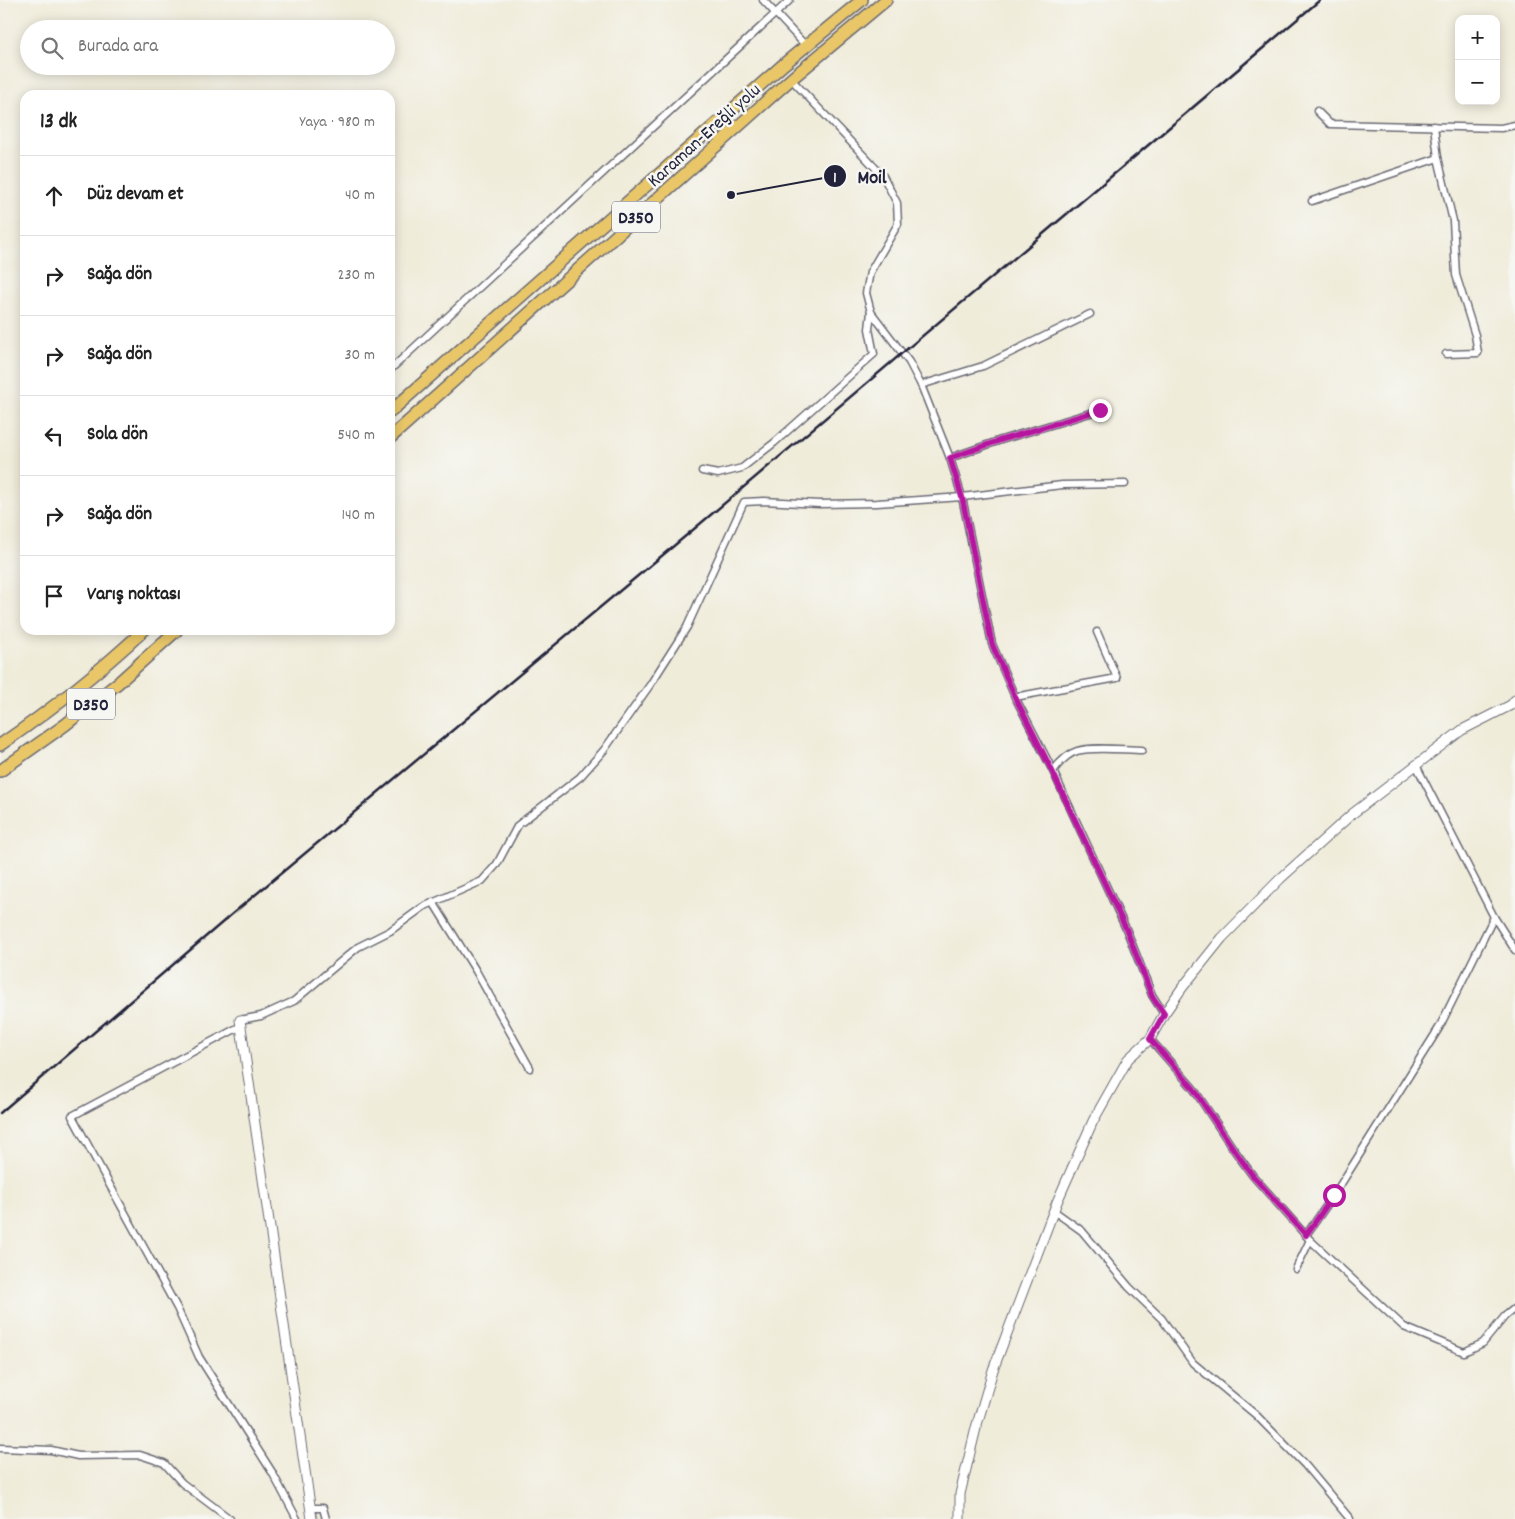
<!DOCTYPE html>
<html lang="tr">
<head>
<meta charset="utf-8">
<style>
  body { margin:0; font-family:Dekko,sans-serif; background:#f6f6f6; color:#222 }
  .controls { position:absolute; right:15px; top:15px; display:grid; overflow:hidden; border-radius:10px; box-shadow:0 2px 12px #0003 }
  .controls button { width:45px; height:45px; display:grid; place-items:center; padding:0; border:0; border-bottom:1px solid #e0e0e0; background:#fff; color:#222; font:25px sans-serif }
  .stop { position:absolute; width:15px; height:15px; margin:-11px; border:4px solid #b5179e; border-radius:50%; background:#fff }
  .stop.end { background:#b5179e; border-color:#fff; box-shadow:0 1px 5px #0008 }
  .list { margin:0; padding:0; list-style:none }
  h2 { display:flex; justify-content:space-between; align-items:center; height:65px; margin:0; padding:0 20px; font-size:21px }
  h2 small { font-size:16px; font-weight:400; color:#767676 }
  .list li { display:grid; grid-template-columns:32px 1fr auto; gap:15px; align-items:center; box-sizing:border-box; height:80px; padding:0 20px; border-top:1px solid #e0e0e0 }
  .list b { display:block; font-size:19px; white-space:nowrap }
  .list em { font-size:16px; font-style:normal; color:#767676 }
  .icon { flex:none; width:28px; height:28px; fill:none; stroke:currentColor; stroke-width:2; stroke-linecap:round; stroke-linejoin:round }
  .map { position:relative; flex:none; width:1515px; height:1519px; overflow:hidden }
  .search { position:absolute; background:#fff; box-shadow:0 2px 12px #0003; left:20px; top:20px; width:375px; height:55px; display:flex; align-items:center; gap:12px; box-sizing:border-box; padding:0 18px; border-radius:28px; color:#767676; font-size:19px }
  .panel { position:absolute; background:#fff; box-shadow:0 2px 12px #0003; left:20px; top:90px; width:375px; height:545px; border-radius:15px }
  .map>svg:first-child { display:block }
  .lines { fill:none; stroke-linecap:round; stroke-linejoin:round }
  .minor-casing { stroke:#6a6973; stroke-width:9 }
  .tertiary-casing { stroke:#6a6973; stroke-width:11 }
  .trunk-casing { stroke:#6a6973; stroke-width:14 }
  .minor { stroke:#fff; stroke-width:6 }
  .tertiary { stroke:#fff; stroke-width:9 }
  .trunk { stroke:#e9c769; stroke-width:11 }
  .rail { stroke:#22223b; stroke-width:2.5 }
  .route { stroke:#b5179e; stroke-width:6 }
  .labels { text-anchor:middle; stroke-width:5; stroke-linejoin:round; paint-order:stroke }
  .shield { fill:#f6f6f2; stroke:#626272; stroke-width:1 }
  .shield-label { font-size:18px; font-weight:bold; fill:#22223b }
  .street-label { font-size:19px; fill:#22223b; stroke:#f6f6f2 }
  .leader { fill:none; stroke:#22223b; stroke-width:2 }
  .callout-dot { fill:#22223b; stroke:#f6f6f2; stroke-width:2 }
  .mark-label { font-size:15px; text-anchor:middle; font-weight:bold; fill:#fff }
  .callout-label { font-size:20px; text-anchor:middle; font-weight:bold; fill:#22223b; stroke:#f6f6f2; stroke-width:5; stroke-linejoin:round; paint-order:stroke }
</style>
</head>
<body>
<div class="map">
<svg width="1515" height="1519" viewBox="0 0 1515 1519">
  <rect width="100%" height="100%" fill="#f6f6f2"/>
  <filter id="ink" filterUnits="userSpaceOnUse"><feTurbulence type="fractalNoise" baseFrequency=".02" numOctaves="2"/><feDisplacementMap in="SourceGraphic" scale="10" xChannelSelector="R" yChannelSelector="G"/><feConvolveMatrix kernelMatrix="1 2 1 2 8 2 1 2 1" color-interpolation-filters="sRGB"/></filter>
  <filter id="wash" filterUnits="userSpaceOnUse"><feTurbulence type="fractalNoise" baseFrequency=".0096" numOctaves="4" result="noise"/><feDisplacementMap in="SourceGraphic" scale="20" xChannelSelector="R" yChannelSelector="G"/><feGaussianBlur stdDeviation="1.12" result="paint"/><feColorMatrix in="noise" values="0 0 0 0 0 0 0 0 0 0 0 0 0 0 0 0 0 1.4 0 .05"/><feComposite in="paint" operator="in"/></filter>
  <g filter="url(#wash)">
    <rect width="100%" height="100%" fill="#f0ecda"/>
  </g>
  <g filter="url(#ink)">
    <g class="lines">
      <g class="minor-casing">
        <g id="minor">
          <path d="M763 0 806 46"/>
          <path d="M791 79 883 176 897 203 898 224 870 272 866 293 871 312 909 362 921 385 950 458 962 497 992 644 1015 697 1053 771 1127 931 1152 995 1164 1014"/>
          <path d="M1317 111 1330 124 1501 128 1515 125"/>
          <path d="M1434 126 1438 158 1453 221 1456 275 1475 335 1478 353 1446 354"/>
          <path d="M1312 201 1438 158"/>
          <path d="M390 370 790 0"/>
          <path d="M921 385 983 366 1090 314"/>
          <path d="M950 458 1001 440 1100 410"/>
          <path d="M702 471 718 474 742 468 774 443 874 354 869 329 871 312"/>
          <path d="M1015 697 1117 678 1097 632"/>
          <path d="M1416 765 1494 917 1515 950"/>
          <path d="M1053 771C1059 763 1067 754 1077 751 1093 746 1125 750 1142 750"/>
          <path d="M433 902 476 971 530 1068"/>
          <path d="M240 1020 261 1016 294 1001 358 947 390 931 423 907 482 881 497 864 518 825 580 777 604 750 650 685 687 627 744 502 764 501 819 504 877 503 962 497 1062 485 1125 484"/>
          <path d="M241 1026 72 1116 177 1308 199 1357 272 1472 297 1519"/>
          <path d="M1150 1039 1193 1088 1232 1147 1253 1176 1310 1240 1404 1327 1464 1352 1483 1343 1505 1316 1515 1308"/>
          <path d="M1054 1211 1082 1231 1129 1287 1162 1319 1193 1363 1256 1415 1305 1465 1350 1519"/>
          <path d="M1306 1235 1334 1195 1439 1028 1494 917"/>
          <path d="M1296 1269 1310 1240"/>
          <path d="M0 1448 51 1450 78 1456 140 1455 164 1463 182 1483 230 1519"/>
          <path d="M310 1508H323L326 1519"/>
        </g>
      </g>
      <g class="tertiary-casing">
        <g id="tertiary">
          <path d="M240 1020 312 1519"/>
          <path d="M960 1519V1494L976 1428 993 1370 1057 1202 1093 1121 1128 1059 1150 1039 1164 1014 1182 988 1222 938 1280 879 1352 814 1462 730 1511 705 1515 700"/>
        </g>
      </g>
      <g class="trunk-casing">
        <g id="trunk">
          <path d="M390 412 784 64 862 0"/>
          <path d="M390 438 791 79 886 0"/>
          <path d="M0 745C51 710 99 672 144 630"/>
          <path d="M0 771 65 725 118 683 177 630"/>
        </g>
      </g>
      <use href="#minor" class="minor"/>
      <use href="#tertiary" class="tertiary"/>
      <use href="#trunk" class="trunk"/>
      <path class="rail" d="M0 1113 231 915 694 529 1320 0"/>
    </g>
  </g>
  <g class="lines" filter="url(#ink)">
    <path class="route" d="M1100 410 1001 440 950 458 962 497 992 644 1015 697 1052 771 1127 931 1152 996 1164 1014 1150 1039 1193 1088 1232 1147 1253 1176 1306 1235 1334 1195"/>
  </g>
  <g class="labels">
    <g class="shield">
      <rect x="612" y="201.5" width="48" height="31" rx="4"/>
      <rect x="67" y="688.5" width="48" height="31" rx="4"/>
    </g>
    <g class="shield-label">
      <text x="636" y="223">D350</text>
      <text x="91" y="710">D350</text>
    </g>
    <g class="street-label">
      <text transform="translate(703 134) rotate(-42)" y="7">Karaman-Ereğli yolu</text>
    </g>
  </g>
  <path class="leader" d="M731 195L835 176"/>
  <g class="callout-dot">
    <circle cx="731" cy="195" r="5"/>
    <circle cx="835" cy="176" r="12"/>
  </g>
  <g class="mark-label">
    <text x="835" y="182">1</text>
  </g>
  <g class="callout-label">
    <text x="872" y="183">Moil</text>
  </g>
</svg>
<div class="controls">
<button>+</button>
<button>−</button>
</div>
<div class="stop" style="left:1334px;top:1195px"></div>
<div class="stop end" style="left:1100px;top:410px"></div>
<div class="search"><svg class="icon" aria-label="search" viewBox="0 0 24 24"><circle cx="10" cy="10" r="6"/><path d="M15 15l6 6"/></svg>Burada ara</div>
<section class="panel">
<h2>13 dk<small>Yaya · 980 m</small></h2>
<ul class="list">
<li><svg class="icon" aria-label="ahead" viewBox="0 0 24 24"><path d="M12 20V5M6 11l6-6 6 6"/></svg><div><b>Düz devam et</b></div><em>40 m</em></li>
<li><svg class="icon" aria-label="right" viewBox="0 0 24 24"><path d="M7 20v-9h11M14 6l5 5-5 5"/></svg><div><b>Sağa dön</b></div><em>230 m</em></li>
<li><svg class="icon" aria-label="right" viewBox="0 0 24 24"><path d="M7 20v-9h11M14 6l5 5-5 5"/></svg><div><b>Sağa dön</b></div><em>30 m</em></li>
<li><svg class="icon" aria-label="left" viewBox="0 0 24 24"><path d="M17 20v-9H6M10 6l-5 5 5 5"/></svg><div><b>Sola dön</b></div><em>540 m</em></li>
<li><svg class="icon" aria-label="right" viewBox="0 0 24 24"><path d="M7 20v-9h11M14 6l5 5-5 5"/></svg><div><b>Sağa dön</b></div><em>140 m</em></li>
<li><svg class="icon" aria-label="arrive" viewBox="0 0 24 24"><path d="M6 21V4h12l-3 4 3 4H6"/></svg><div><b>Varış noktası</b></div></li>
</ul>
</section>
</div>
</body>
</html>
